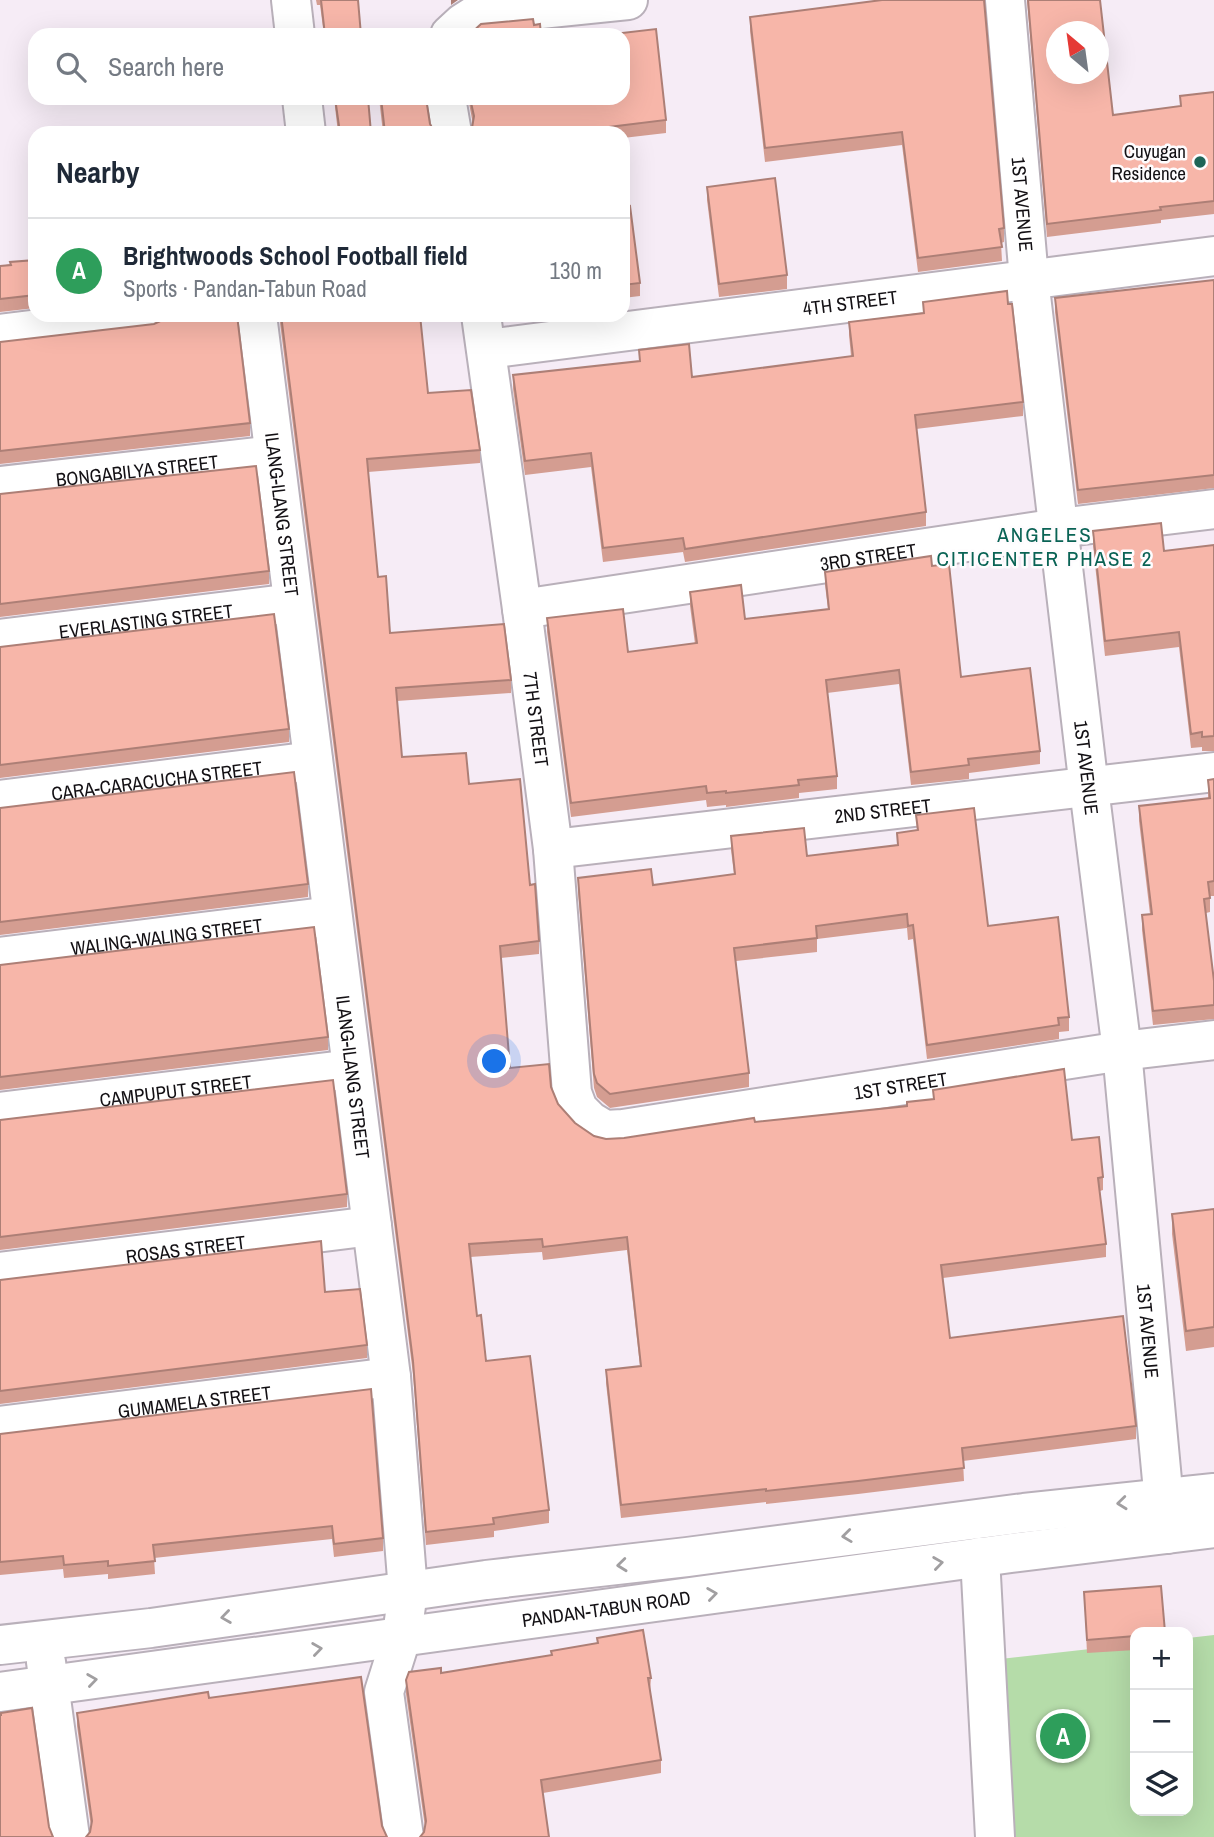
<!DOCTYPE html>
<html lang="en">
<head>
<meta charset="utf-8">
<style>
  body { margin:0; font-family:"Archivo Narrow",sans-serif; background:#f6f6f7; color:#1f2937 }
  .controls { position:absolute; right:21px; bottom:21px; display:grid; overflow:hidden; border-radius:14px; box-shadow:0 7px 28px #0002 }
  .controls button { width:63px; height:63px; display:grid; place-items:center; padding:0; border:0; border-bottom:2px solid #e0e1e3; background:#fff; color:#1f2937; font:35px sans-serif }
  .compass { position:absolute; left:1046px; top:21px; width:63px; height:63px; border-radius:50%; background:#fff; box-shadow:0 7px 28px #0002; rotate:331deg }
  .you { position:absolute; left:495px; top:1062px; width:24px; height:24px; margin:-18px; border:5px solid #fff; border-radius:50%; background:#1a73e8; box-shadow:0 0 0 10px #1a73e833 }
  .badge { display:grid; place-items:center; width:46px; height:46px; border-radius:50%; background:#b45309; color:#fff; font-size:23px; font-weight:700 }
  .pin { position:absolute; translate:-50% -50%; border:4px solid #fff; box-shadow:0 2px 7px #0006 }
  .list { margin:0; padding:0; list-style:none }
  h2 { display:flex; justify-content:space-between; align-items:center; height:91px; margin:0; padding:0 28px; font-size:30px }
  h2 small { font-size:23px; font-weight:400; color:#747a83 }
  .list li { display:grid; grid-template-columns:46px 1fr auto; gap:21px; align-items:center; box-sizing:border-box; height:105px; padding:0 28px; border-top:2px solid #e0e1e3 }
  .list b { display:block; font-size:26px; white-space:nowrap }
  .list p { margin:0; font-size:23px; white-space:nowrap; color:#747a83 }
  .list em { font-size:23px; font-style:normal; color:#747a83 }
  .icon { flex:none; width:38px; height:38px; fill:none; stroke:currentColor; stroke-width:2; stroke-linecap:round; stroke-linejoin:round }
  .map { position:relative; flex:none; width:1214px; height:1837px; overflow:hidden }
  .search { position:absolute; background:#fff; box-shadow:0 7px 28px #0002; left:28px; top:28px; width:602px; height:77px; display:flex; align-items:center; gap:18px; box-sizing:border-box; padding:0 24px; border-radius:21px; color:#747a83; font-size:26px }
  .panel { position:absolute; background:#fff; box-shadow:0 7px 28px #0002; left:28px; top:126px; width:602px; height:196px; border-radius:21px }
  .map>svg:first-child { display:block }
  .green { fill:#b5dca9 }
  .lines { fill:none; stroke-linecap:round; stroke-linejoin:round }
  .minor-casing { stroke:#b9b0ba; stroke-width:42 }
  .minor { stroke:#fff; stroke-width:38 }
  .wall { fill:#d49d91 }
  .shaded-wall { fill:#ad7f76 }
  .building { fill:#f7b6a9; stroke:#ad7f76; stroke-width:2; fill-rule:evenodd }
  .oneway { stroke:#a19fa1 }
  .poi-dot { fill:#1e6457; stroke:#fefcfe; stroke-width:2.5 }
  .labels { text-anchor:middle; stroke-width:5; stroke-linejoin:round; paint-order:stroke }
  .poi-label { font-size:19px; fill:#131014; stroke:#fefcfe; text-anchor:end }
  .street-label { font-size:19px; fill:#131014; stroke:#fefcfe }
  .neighbourhood-label { font-size:21px; letter-spacing:2px; fill:#0a6355; stroke:#fefcfe }
</style>
</head>
<body>
<div class="map">
<svg width="1214" height="1837" viewBox="0 0 1214 1837">
  <rect width="100%" height="100%" fill="#f6ecf6"/>
  <path class="green" d="M1214 1635V1837H1002L983 1661 1135 1644V1811H1188V1638Z"/>
  <g class="lines">
    <g class="minor-casing">
      <g id="minor">
        <path d="M291 0 295 35"/>
        <path id="s1" d="M1005 0 1029 279 1089 788 1122 1051 1167 1534"/>
        <path d="M450 35 463 23 474 16 628 0"/>
        <path d="M302 98 306 133"/>
        <path d="M446 98 452 133"/>
        <path id="s2" d="M257 315 391 1377 408 1591 402 1635 384 1692 404 1837"/>
        <path id="s3" d="M481 315 522 609 553 849 572 1093 578 1109 590 1121 605 1130 623 1129 1122 1051 1214 1040"/>
        <path d="M0 334 151 315"/>
        <path id="s4" d="M487 349 1214 256"/>
        <path id="s5" d="M0 486 274 455"/>
        <path id="s6" d="M522 609 1059 528 1214 509"/>
        <path id="s7" d="M0 639 293 603"/>
        <path id="s8" d="M0 800 313 761"/>
        <path id="s9" d="M553 849 1214 772"/>
        <path id="s10" d="M0 957 332 916"/>
        <path id="s11" d="M0 1112 352 1069"/>
        <path id="s12" d="M0 1272 372 1226"/>
        <path id="s13" d="M0 1426 391 1377"/>
        <path d="M980 1557 995 1837"/>
        <path d="M0 1645 151 1628 486 1580 687 1557 1024 1513 1214 1493"/>
        <path d="M46 1662 70 1837"/>
        <path id="s14" d="M0 1692 1011 1553 1214 1528"/>
      </g>
    </g>
    <use href="#minor" class="minor"/>
  </g>
  <g class="wall">
    <path d="M316 0H360H358L361 35H324L320 5H317Z"/>
    <path d="M882 0 1004 228V242L1001 243 1002 261 918 272 902 145 765 162 750 31V17Z"/>
    <path d="M1027 0H1100L1113 115 1180 106V96L1214 92V214L1161 220V223L1047 237Z"/>
    <path d="M334 98H368L371 133H338Z"/>
    <path d="M379 98H426L430 124 435 133H383Z"/>
    <path d="M468 98H623L666 120V133L623 138V133H469L472 128 473 124Z"/>
    <path d="M707 187 787 275V289L719 297 707 200Z"/>
    <path d="M623 207 640 283V296L623 298Z"/>
    <path d="M35 258V308L0 312V266L35 260Z"/>
    <path d="M1214 280V488L1078 504 1055 312V298Z"/>
    <path d="M923 302 1023 402V416L916 429 926 512V526L685 562 683 552 603 562 591 467 525 475 513 389V375L639 361V350L692 377 851 356 849 335V322L923 313Z"/>
    <path d="M279 315H419L428 393 480 450V463L368 472 378 577 390 633 511 680V693L397 701 402 757 469 784 530 885 539 941V954L501 958 510 1068 551 1087 558 1104 575 1123 594 1136 606 1139 624 1138 907 1106 933 1099V1090L1072 1140 1103 1177V1190L1100 1191 1106 1244V1257L943 1278 950 1338 1136 1426V1439L963 1461 964 1481 858 1494 766 1504V1502L621 1518 606 1383V1370L640 1366 627 1250 543 1260 542 1252 470 1257 477 1316 486 1361 549 1510V1523L494 1531V1537L426 1545 413 1374Z"/>
    <path d="M0 342 250 423V436L0 464Z"/>
    <path d="M0 494 269 571V584L0 617Z"/>
    <path d="M1093 531 1164 551 1214 545V751H1202V747L1191 748 1179 647 1105 656 1093 546Z"/>
    <path d="M932 566 961 677 1040 751V764L969 773V779L911 785 899 684 827 693 837 776V789L799 793V798L726 807V805L707 807 706 800 571 817 547 632V618L628 652 695 644 690 606V592L745 619 828 609 825 585V572Z"/>
    <path d="M0 647 289 729V742L0 778Z"/>
    <path d="M1214 779V896H1210V912L1206 913 1214 981V1019L1153 1025 1142 930V915L1150 914 1139 821V806L1208 798V780Z"/>
    <path d="M0 808 308 884V897L0 935Z"/>
    <path d="M916 815 988 926 1069 1017V1031L1059 1032V1039L927 1059 913 939 908 940 907 928 817 939V952L736 961 749 1073V1087L610 1108 597 1097 594 1088 578 892V878L653 885 734 874 731 850V836L807 856 897 845V833L917 830Z"/>
    <path d="M0 965 328 1037V1050L0 1090Z"/>
    <path d="M0 1120 347 1194V1207L0 1250Z"/>
    <path d="M1214 1209V1347L1186 1351 1172 1234V1214Z"/>
    <path d="M0 1280 325 1292 367 1345V1358L0 1404Z"/>
    <path d="M0 1434 383 1538V1551L334 1557 332 1539 154 1558 155 1574 108 1579V1574L64 1578 63 1569 0 1575Z"/>
    <path d="M1084 1592 1135 1632V1650L1087 1653Z"/>
    <path d="M597 1638 651 1678 650 1691 661 1760V1773L543 1793 424 1832 425 1827 406 1694V1680L551 1655V1651L597 1643Z"/>
    <path d="M209 1698 382 1826 90 1832 91 1827 77 1726V1713Z"/>
  </g>
  <path class="shaded-wall" d="M451 0H458L451 5Z"/>
  <g class="building">
    <path d="M321 0H358L361 35H325Z"/>
    <path d="M882 0H984L1004 228 999 229 1002 247 918 258 902 132 765 148 750 17Z"/>
    <path d="M1028 0H1100L1113 115 1181 106 1180 96 1214 92V201L1160 207 1161 210 1047 224ZM1056 32H1098V74H1056Z"/>
    <path d="M533 19 534 25 540 24 541 35H469L481 24Z"/>
    <path d="M656 29 666 120 593 129V133H469L472 128 474 116 470 98H623V35H605Z"/>
    <path d="M335 98H368L371 133H340Z"/>
    <path d="M381 98H426L430 124 435 133H385Z"/>
    <path d="M775 178 787 275 719 284 707 187Z"/>
    <path d="M630 206 640 283 623 285V207Z"/>
    <path d="M35 258V295L0 299V266L11 265 10 262 35 260Z"/>
    <path d="M1214 280V475L1078 490 1055 298Z"/>
    <path d="M1007 291 1008 304H1012L1023 402 915 415 926 512 685 549 683 538 603 548 591 453 525 461 513 375 640 361 639 350 689 344 692 377 853 356 849 322 924 313 923 302Z"/>
    <path d="M168 315H237L250 423 0 451V342L154 324 165 319Z"/>
    <path d="M281 315H420L428 393 471 390 480 450 367 459 378 577 386 576 390 633 504 624 511 680 396 688 402 757 466 753 469 784 520 779 530 885 535 884 539 941 500 946 510 1068 549 1064 551 1087 558 1104 575 1123 594 1136 606 1139 624 1138 754 1118 755 1122 907 1106V1102L934 1099 933 1090 1064 1069 1072 1140 1099 1137 1103 1177 1098 1178 1106 1244 941 1265 950 1338 1123 1316 1136 1426 962 1448 964 1468 858 1481 766 1491V1489L621 1505 606 1370 641 1366 627 1237 543 1247 542 1239 469 1244 477 1316 481 1315 486 1361 530 1356 549 1510 493 1518 494 1524 426 1532 413 1361Z"/>
    <path d="M256 466 269 571 0 604V494Z"/>
    <path d="M1161 523 1164 551 1214 545V736L1202 737V732L1191 734 1179 632 1105 641 1093 531Z"/>
    <path d="M931 556 932 566 949 564 961 677 1030 668 1040 751 968 759 969 765 911 772 899 670 826 680 837 776 798 780 799 785 726 793V791L707 793 706 786 571 803 547 618 623 609 628 652 697 643 690 592 741 585 745 619 829 609 825 572Z"/>
    <path d="M274 614 289 729 0 765V647Z"/>
    <path d="M294 772 308 884 0 922V808Z"/>
    <path d="M1214 779V881L1208 882 1210 898 1204 899 1214 981V1005L1153 1011 1142 915 1152 914 1139 806 1210 798 1208 780Z"/>
    <path d="M974 808 988 926 1058 917 1069 1017 1058 1018 1059 1025 927 1045 913 925 908 926 907 914 816 926 817 938 734 948 749 1073 610 1094 597 1083 594 1074 578 878 651 869 653 885 735 874 731 836 804 828 807 856 898 845 897 833 918 830 916 815Z"/>
    <path d="M314 927 328 1037 0 1077V965Z"/>
    <path d="M333 1080 347 1194 0 1237V1120Z"/>
    <path d="M1214 1209V1327L1186 1331 1172 1214Z"/>
    <path d="M321 1241 325 1292 360 1289 367 1345 0 1391V1280Z"/>
    <path d="M371 1389 383 1538 334 1544 332 1526 153 1545 155 1561 108 1566V1561L64 1565 63 1556 0 1562V1434Z"/>
    <path d="M1161 1586 1165 1632H1135V1636L1087 1640 1084 1592Z"/>
    <path d="M643 1630 651 1678H648L661 1760 541 1780 549 1837H420L424 1832 426 1821 406 1680 409 1672 441 1668V1673L552 1655 551 1651 598 1643 597 1638Z"/>
    <path d="M361 1677 382 1826 387 1837H86L90 1832 92 1821 77 1713 208 1692 209 1698Z"/>
    <path d="M32 1708 49 1827 53 1837H0V1715H1V1713Z"/>
  </g>
  <defs><path id="oneway-chevron" d="M-2-3.5L2.5 0L-2 3.5" fill="none" stroke-width="1.6" stroke-linecap="round" stroke-linejoin="round" transform="scale(1.75)"/></defs>
  <g class="oneway">
    <use href="#oneway-chevron" transform="translate(1122 1503) rotate(174)"/>
    <use href="#oneway-chevron" transform="translate(847 1536) rotate(173)"/>
    <use href="#oneway-chevron" transform="translate(938 1563) rotate(-8)"/>
    <use href="#oneway-chevron" transform="translate(622 1565) rotate(174)"/>
    <use href="#oneway-chevron" transform="translate(712 1594) rotate(-8)"/>
    <use href="#oneway-chevron" transform="translate(226 1617) rotate(172)"/>
    <use href="#oneway-chevron" transform="translate(317 1649) rotate(-8)"/>
    <use href="#oneway-chevron" transform="translate(92 1680) rotate(-8)"/>
  </g>
  <circle class="poi-dot" cx="1200" cy="162" r="7"/>
  <g class="labels">
    <g class="poi-label">
      <text x="1186" y="158">Cuyugan<tspan x="1186" dy="22">Residence</tspan></text>
    </g>
    <g class="street-label">
      <text dy="7" stroke="none"><textPath href="#s1" startOffset="205">1ST AVENUE</textPath></text>
      <text dy="7" stroke="none"><textPath href="#s4" startOffset="366">4TH STREET</textPath></text>
      <text dy="7" stroke="none"><textPath href="#s5" startOffset="138">BONGABILYA STREET</textPath></text>
      <text dy="7" stroke="none"><textPath href="#s2" startOffset="201">ILANG-ILANG STREET</textPath></text>
      <text dy="7" stroke="none"><textPath href="#s6" startOffset="350">3RD STREET</textPath></text>
      <text dy="7" stroke="none"><textPath href="#s7" startOffset="147">EVERLASTING STREET</textPath></text>
      <text dy="7" stroke="none"><textPath href="#s3" startOffset="408">7TH STREET</textPath></text>
      <text dy="7" stroke="none"><textPath href="#s1" startOffset="772">1ST AVENUE</textPath></text>
      <text dy="7" stroke="none"><textPath href="#s8" startOffset="158">CARA-CARACUCHA STREET</textPath></text>
      <text dy="7" stroke="none"><textPath href="#s9" startOffset="332">2ND STREET</textPath></text>
      <text dy="7" stroke="none"><textPath href="#s10" startOffset="168">WALING-WALING STREET</textPath></text>
      <text dy="7" stroke="none"><textPath href="#s2" startOffset="768">ILANG-ILANG STREET</textPath></text>
      <text dy="7" stroke="none"><textPath href="#s3" startOffset="1134">1ST STREET</textPath></text>
      <text dy="7" stroke="none"><textPath href="#s11" startOffset="177">CAMPUPUT STREET</textPath></text>
      <text dy="7" stroke="none"><textPath href="#s12" startOffset="187">ROSAS STREET</textPath></text>
      <text dy="7" stroke="none"><textPath href="#s1" startOffset="1339">1ST AVENUE</textPath></text>
      <text dy="7" stroke="none"><textPath href="#s13" startOffset="196">GUMAMELA STREET</textPath></text>
      <text dy="7" stroke="none"><textPath href="#s14" startOffset="612">PANDAN-TABUN ROAD</textPath></text>
    </g>
    <g class="neighbourhood-label">
      <text x="1045" y="542">ANGELES<tspan x="1045" dy="24">CITICENTER PHASE 2</tspan></text>
    </g>
  </g>
</svg>
<div class="controls">
<button>+</button>
<button>−</button>
<button><svg class="icon" aria-label="layers" viewBox="0 0 24 24"><path d="M12 4l9 5-9 5-9-5zM3 14l9 5 9-5"/></svg></button>
</div>
<svg class="compass" viewBox="-18 -18 36 36"><path d="M0-13l5 13h-10z" fill="#e53935"/><path d="M0 13l5-13h-10z" fill="#747a83"/></svg>
<div class="you"></div>
<div class="pin badge" style="left:1063px;top:1736px;background:#2e9e5b">A</div>
<div class="search"><svg class="icon" aria-label="search" viewBox="0 0 24 24"><circle cx="10" cy="10" r="6"/><path d="M15 15l6 6"/></svg>Search here</div>
<section class="panel">
<h2>Nearby<small></small></h2>
<ul class="list">
<li><span class="badge" style="background:#2e9e5b">A</span><div><b>Brightwoods School Football field</b><p>Sports · Pandan-Tabun Road</p></div><em>130 m</em></li>
</ul>
</section>
</div>
</body>
</html>
